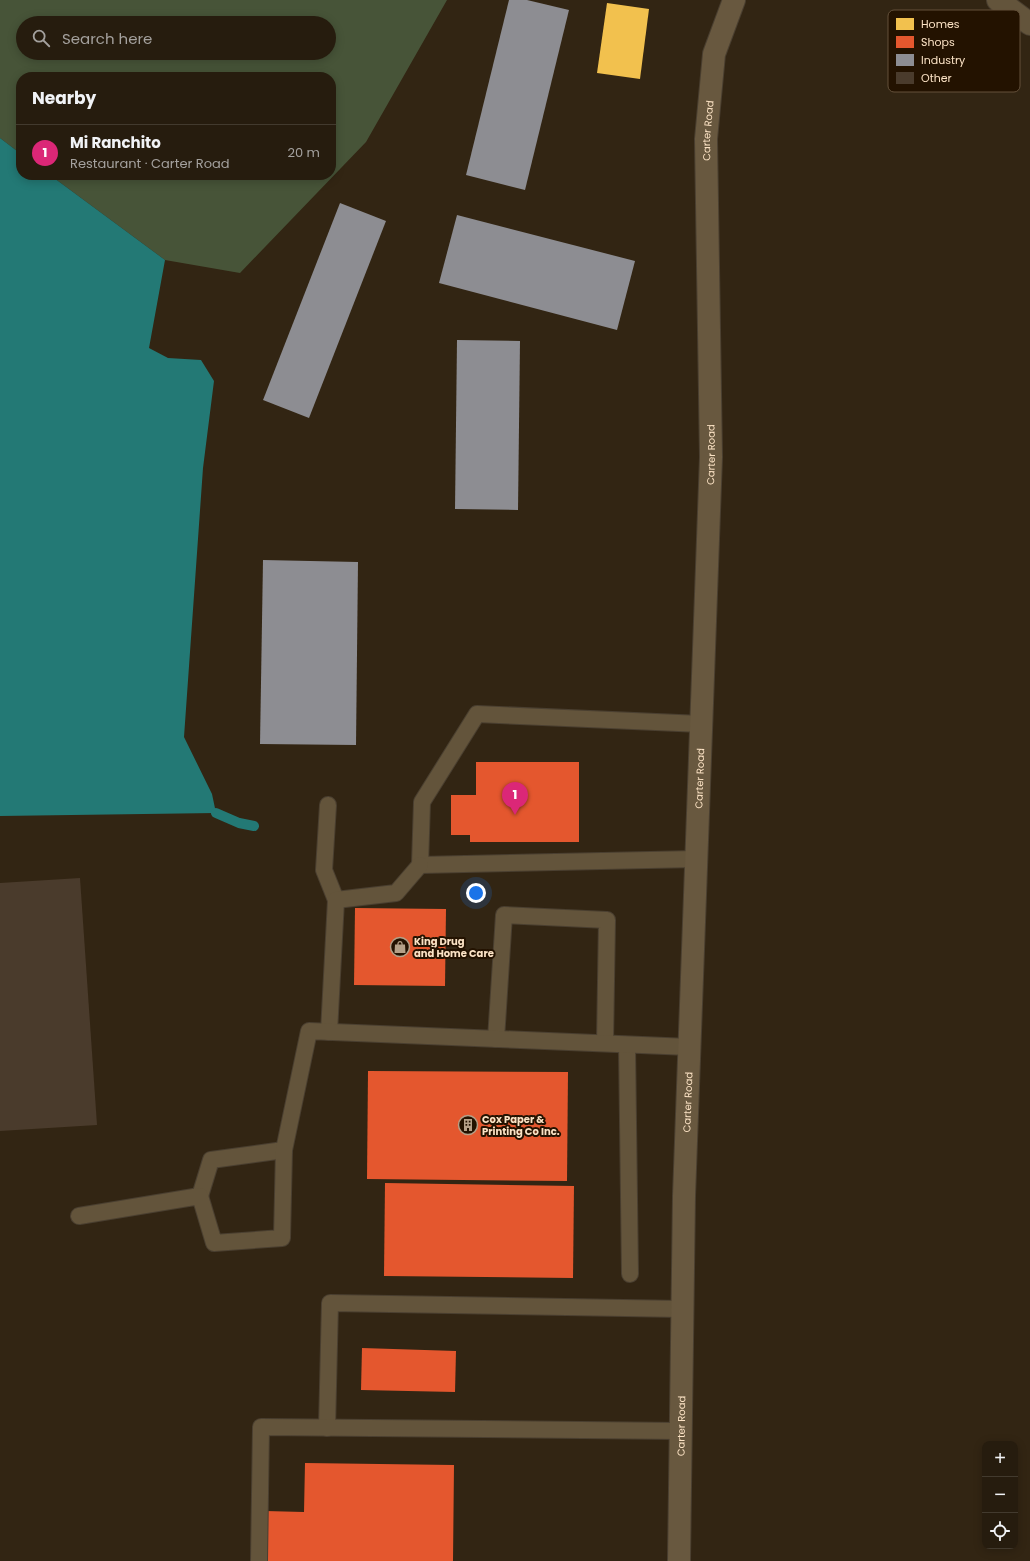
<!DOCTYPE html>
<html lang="en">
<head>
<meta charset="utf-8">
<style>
  body { margin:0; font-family:Poppins,sans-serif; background:#2e2517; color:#f1f3f6 }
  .controls { position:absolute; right:12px; bottom:12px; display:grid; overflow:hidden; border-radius:8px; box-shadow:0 2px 10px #0003 }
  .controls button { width:36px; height:36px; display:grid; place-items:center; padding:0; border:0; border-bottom:1px solid #423a2e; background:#261c0e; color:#f1f3f6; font:20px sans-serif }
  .you { position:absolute; left:476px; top:893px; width:14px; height:14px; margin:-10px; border:3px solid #fff; border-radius:50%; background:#1a73e8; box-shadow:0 0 0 6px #1a73e833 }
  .badge { display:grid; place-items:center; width:26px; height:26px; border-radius:50%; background:#db2777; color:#fff; font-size:13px; font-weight:700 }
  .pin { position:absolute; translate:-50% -33px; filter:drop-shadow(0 1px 2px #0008) }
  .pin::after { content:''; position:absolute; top:21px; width:14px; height:12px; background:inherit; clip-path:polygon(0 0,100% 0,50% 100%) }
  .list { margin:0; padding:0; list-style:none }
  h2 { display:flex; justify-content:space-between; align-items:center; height:52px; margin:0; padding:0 16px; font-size:17px }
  h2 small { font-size:13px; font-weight:400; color:#a4a19e }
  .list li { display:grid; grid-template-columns:26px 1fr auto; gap:12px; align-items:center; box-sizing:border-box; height:56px; padding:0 16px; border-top:1px solid #423a2e }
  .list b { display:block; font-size:15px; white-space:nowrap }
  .list p { margin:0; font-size:13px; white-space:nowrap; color:#a4a19e }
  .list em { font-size:13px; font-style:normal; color:#a4a19e }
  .icon { flex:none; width:22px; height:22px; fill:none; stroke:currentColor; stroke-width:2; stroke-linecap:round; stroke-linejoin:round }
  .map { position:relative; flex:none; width:1030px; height:1561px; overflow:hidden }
  .search { position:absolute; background:#261c0e; box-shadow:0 2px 10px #0003; left:16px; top:16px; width:320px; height:44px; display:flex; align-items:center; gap:10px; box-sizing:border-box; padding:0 14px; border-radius:22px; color:#a4a19e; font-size:15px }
  .panel { position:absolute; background:#261c0e; box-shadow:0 2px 10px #0003; left:16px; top:72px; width:320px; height:108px; border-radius:16px }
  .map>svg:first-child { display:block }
  .green { fill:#475438; fill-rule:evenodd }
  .water { fill:#237975 }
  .homes { fill:#f2c14e }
  .shops { fill:#e4572e }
  .industry { fill:#8d8d92 }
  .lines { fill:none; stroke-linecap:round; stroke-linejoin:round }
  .stream { stroke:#237975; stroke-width:10 }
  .building { fill:#4a3b2c }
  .lane-casing { stroke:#4a3f30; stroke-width:18 }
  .street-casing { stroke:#4a3f30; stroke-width:24 }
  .secondary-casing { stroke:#4a3f30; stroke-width:24 }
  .lane { stroke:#63543b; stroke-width:16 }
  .street { stroke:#63543b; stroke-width:22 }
  .secondary { stroke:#68583f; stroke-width:22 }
  .labels { text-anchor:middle; stroke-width:4; stroke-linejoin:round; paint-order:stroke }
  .street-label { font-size:10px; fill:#fce3c5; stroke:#231200 }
  .poi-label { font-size:10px; font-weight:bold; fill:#fce3c5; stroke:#231200; text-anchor:start }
  .key { fill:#231200; stroke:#64513b; stroke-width:1 }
  .key-label { font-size:11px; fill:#fce3c5 }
</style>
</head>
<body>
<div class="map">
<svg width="1030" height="1561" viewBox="0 0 1030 1561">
  <rect width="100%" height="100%" fill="#322513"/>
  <path class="green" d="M0 0H447L366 142 240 273 165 260 50 175H331V77H21V154L0 138ZM23 23H329V53H23Z"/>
  <path class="water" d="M0 138 21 154V175H50L165 260 149 348 168 358 201 360 214 381 203 468 184 737 212 794 216 813 0 816Z"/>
  <path class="homes" d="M607 3 649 9 640 79 597 73Z"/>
  <g class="shops">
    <path d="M476 762H579V842H470V835H451V795H476Z"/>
    <path d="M355 908 446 909 445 986 354 985Z"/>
    <path d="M368 1071 568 1072 567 1181 367 1179Z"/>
    <path d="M385 1183 574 1186 573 1278 384 1276Z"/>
    <path d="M362 1348 456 1351 455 1392 361 1390Z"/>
    <path d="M305 1463 454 1465 453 1561H265V1511L304 1512Z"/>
  </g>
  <g class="industry">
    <path d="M509 0H527L569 10 525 190 466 175Z"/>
    <path d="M340 203 386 221 309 418 263 400Z"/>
    <path d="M457 215 635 261 617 330 439 283Z"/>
    <path d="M457 340 520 341 518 510 455 509Z"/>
    <path d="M263 560 358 562 356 745 260 744Z"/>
  </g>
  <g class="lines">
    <path class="stream" d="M216 813 239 823 254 826"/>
  </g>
  <path class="building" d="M80 878 97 1125 0 1131V883Z"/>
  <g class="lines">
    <g class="lane-casing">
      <g id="lane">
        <path d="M328 805 324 870 336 900"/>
        <path d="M696 859 420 865 422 802 477 714 701 724"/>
        <path d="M329 1032 336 900 396 893 420 865"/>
        <path d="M496 1039 504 915 607 920 605 1043"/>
        <path d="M627 1045 630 1274"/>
        <path d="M200 1196 211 1160 284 1150"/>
        <path d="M79 1216 200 1196 214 1243 282 1238 284 1150 309 1031 689 1047"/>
        <path d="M327 1428 330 1303 682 1309"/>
        <path d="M259 1561 261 1427 681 1431"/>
      </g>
    </g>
    <g class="street-casing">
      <path id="street" d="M998 0 1030 24"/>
    </g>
    <g class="secondary-casing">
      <g id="secondary">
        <path id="s1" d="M679 1561 684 1196 711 457 706 139 714 54 734 0"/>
      </g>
    </g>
    <use href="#lane" class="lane"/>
    <use href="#street" class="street"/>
    <use href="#secondary" class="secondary"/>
  </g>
  <defs>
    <g id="shop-ring" transform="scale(1)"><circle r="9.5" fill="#231200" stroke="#b5a087" stroke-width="1.5"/><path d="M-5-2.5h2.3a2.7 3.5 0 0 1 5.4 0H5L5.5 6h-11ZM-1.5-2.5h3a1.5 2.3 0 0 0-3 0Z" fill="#b5a087"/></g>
    <g id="building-ring" transform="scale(1)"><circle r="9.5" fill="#231200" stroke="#b5a087" stroke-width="1.5"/><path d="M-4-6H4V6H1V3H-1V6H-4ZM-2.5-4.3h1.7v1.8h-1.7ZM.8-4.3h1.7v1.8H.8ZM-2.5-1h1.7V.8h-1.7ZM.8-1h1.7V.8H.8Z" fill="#b5a087"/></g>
  </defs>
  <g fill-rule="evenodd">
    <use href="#shop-ring" x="400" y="947"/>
    <use href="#building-ring" x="468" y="1125"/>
  </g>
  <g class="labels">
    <g class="street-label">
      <text dy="4" stroke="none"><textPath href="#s1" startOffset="1431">Carter Road</textPath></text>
      <text dy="4" stroke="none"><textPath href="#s1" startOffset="1107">Carter Road</textPath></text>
      <text dy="4" stroke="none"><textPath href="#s1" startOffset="783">Carter Road</textPath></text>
      <text dy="4" stroke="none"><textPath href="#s1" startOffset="459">Carter Road</textPath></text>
      <text dy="4" stroke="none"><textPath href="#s1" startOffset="135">Carter Road</textPath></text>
    </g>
    <g class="poi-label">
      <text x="414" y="945">King Drug<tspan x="414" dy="12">and Home Care</tspan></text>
      <text x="482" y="1123">Cox Paper &amp;<tspan x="482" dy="12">Printing Co Inc.</tspan></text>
    </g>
  </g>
  <rect x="888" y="10" width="132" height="82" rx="6" class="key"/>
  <rect x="896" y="18" width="18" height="12" fill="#f2c14e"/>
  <rect x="896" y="36" width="18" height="12" fill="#e4572e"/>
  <rect x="896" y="54" width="18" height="12" fill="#8d8d92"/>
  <rect x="896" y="72" width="18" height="12" fill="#4a3b2c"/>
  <g class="key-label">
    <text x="921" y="28">Homes</text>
    <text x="921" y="46">Shops</text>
    <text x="921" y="64">Industry</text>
    <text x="921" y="82">Other</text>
  </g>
</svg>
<div class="controls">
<button>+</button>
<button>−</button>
<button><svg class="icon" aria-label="locate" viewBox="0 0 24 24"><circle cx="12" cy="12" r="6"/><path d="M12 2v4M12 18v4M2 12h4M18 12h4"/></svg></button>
</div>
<div class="you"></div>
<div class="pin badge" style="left:515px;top:815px">1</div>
<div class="search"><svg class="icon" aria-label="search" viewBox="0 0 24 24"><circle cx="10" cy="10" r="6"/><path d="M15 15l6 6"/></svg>Search here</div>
<section class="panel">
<h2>Nearby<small></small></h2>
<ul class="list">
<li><span class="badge">1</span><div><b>Mi Ranchito</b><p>Restaurant · Carter Road</p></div><em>20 m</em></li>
</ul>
</section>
</div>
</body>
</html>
